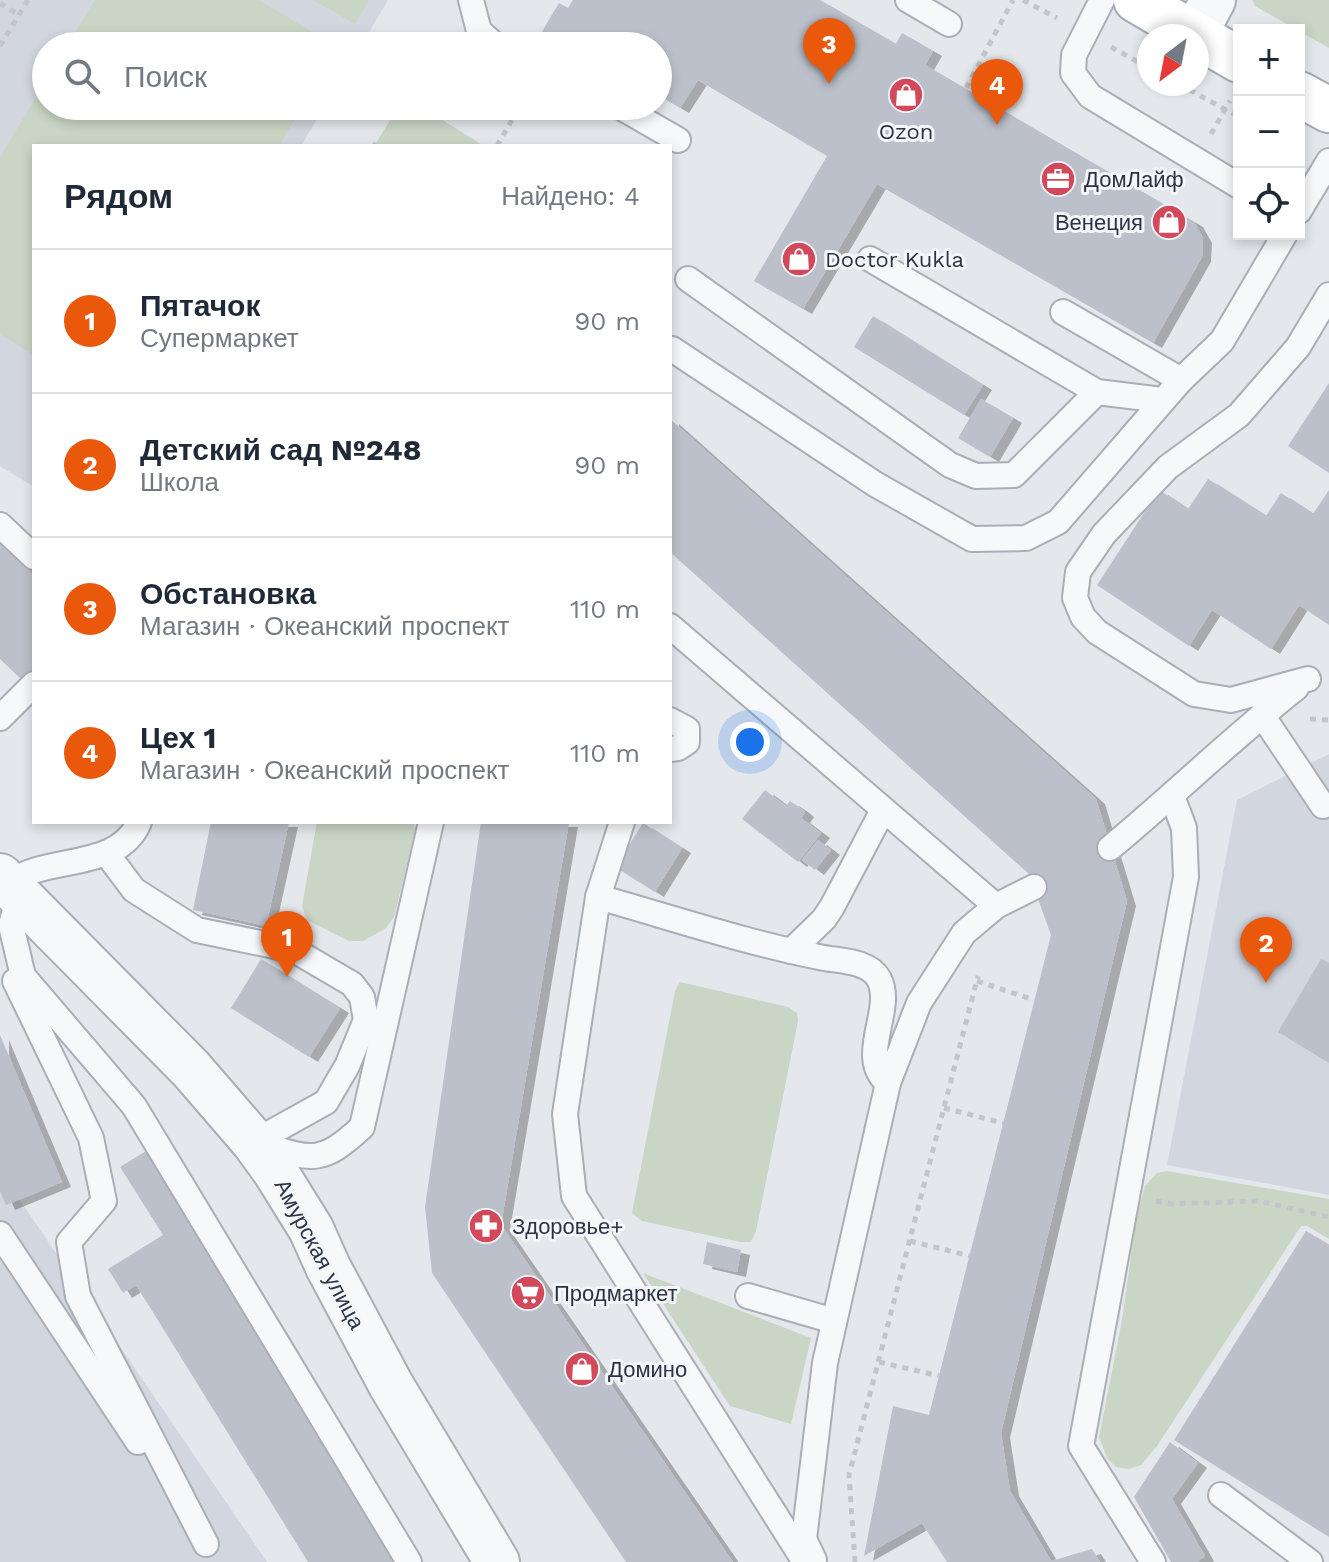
<!DOCTYPE html>
<html lang="ru">
<head>
<meta charset="utf-8">
<style>
  body { margin:0; font-family:"Work Sans",sans-serif; background:#f2f2f3; color:#1f2937 }
  .controls { position:absolute; right:24px; top:24px; display:grid; overflow:hidden; border-radius:0px; box-shadow:0 4px 12px #0003 }
  .controls button { width:72px; height:72px; display:grid; place-items:center; padding:0; border:0; border-bottom:2px solid #e0e1e3; background:#fff; color:#1f2937; font:40px sans-serif }
  .compass { position:absolute; left:1137px; top:24px; width:72px; height:72px; border-radius:50%; background:#fff; box-shadow:0 4px 12px #0003; rotate:212deg }
  .you { position:absolute; left:750px; top:742px; width:28px; height:28px; margin:-20px; border:6px solid #fff; border-radius:50%; background:#1a73e8; box-shadow:0 0 0 12px #1a73e833 }
  .badge { display:grid; place-items:center; width:52px; height:52px; border-radius:50%; background:#ea580c; color:#fff; font-size:26px; font-weight:700 }
  .pin { position:absolute; translate:-50% -66px; filter:drop-shadow(0 2px 4px #0008) }
  .pin::after { content:''; position:absolute; top:42px; width:28px; height:24px; background:inherit; clip-path:polygon(0 0,100% 0,50% 100%) }
  .list { margin:0; padding:0; list-style:none }
  h2 { display:flex; justify-content:space-between; align-items:center; height:104px; margin:0; padding:0 32px; font-size:34px }
  h2 small { font-size:26px; font-weight:400; color:#747a83 }
  .list li { display:grid; grid-template-columns:52px 1fr auto; gap:24px; align-items:center; box-sizing:border-box; height:144px; padding:0 32px; border-top:2px solid #e0e1e3 }
  .list b { display:block; font-size:30px; white-space:nowrap }
  .list p { margin:0; font-size:26px; white-space:nowrap; color:#747a83 }
  .list em { font-size:26px; font-style:normal; color:#747a83 }
  .icon { flex:none; width:44px; height:44px; fill:none; stroke:currentColor; stroke-width:2; stroke-linecap:round; stroke-linejoin:round }
  .map { position:relative; flex:none; width:1329px; height:1562px; overflow:hidden }
  .search { position:absolute; background:#fff; box-shadow:0 4px 12px #0003; left:32px; top:32px; width:640px; height:88px; display:flex; align-items:center; gap:20px; box-sizing:border-box; padding:0 28px; border-radius:44px; color:#747a83; font-size:30px }
  .panel { position:absolute; background:#fff; box-shadow:0 4px 12px #0003; left:32px; top:144px; width:640px; height:680px; border-radius:0px }
  .map>svg:first-child { display:block }
  .built { fill:#d2d6de }
  .green { fill:#c9d6c5 }
  .building { fill:#bbc0ca; filter:url(#shadow) }
  .lines { fill:none; stroke-linecap:round; stroke-linejoin:round }
  .lane-casing { stroke:#a9aeb7; stroke-width:28 }
  .street-casing { stroke:#a9aeb7; stroke-width:48 }
  .primary-casing { stroke:#a3abb8; stroke-width:48 }
  .path { stroke:#c2c5cb; stroke-width:5; stroke-dasharray:6 6; stroke-linecap:butt }
  .lane { stroke:#f7f8fa; stroke-width:24 }
  .street { stroke:#f7f8fa; stroke-width:44 }
  .primary { stroke:#fff; stroke-width:44 }
  .labels { text-anchor:middle; stroke-width:6; stroke-linejoin:round; paint-order:stroke }
  .poi-label { font-size:22px; fill:#2b3445; stroke:#f4f6f9; text-anchor:start }
  .street-label { font-size:22px; fill:#2b3445; stroke:#f4f6f9 }
</style>
</head>
<body>
<div class="map">
<svg width="1329" height="1562" viewBox="0 0 1329 1562">
  <defs>
    <filter id="shadow"><feDropShadow dx="9" dy="5" stdDeviation="0" flood-color="#0004"/></filter>
  </defs>
  <rect width="100%" height="100%" fill="#e4e7ec"/>
  <g class="built">
    <path d="M0 0H388L361 46H46V106H325L301 146H34V487L0 466Z"/>
    <path d="M1329 754V1195L1167 1165 1237 800Z"/>
    <path d="M0 1171 267 1562H0Z"/>
  </g>
  <g class="green">
    <path d="M95 0H259L336 46H67Z"/>
    <path d="M313 0H369L355 24Z"/>
    <path d="M1252 0H1329V48L1255 6Z"/>
    <path d="M46 81V106H303L279 146H34V355L0 334V157Z"/>
    <path d="M399 106H420L484 146H382L376 143Z"/>
    <path d="M317 822H414L415 831 394 917 385 929 363 941H349L307 920 302 906Z"/>
    <path d="M680 982 788 1007 797 1013 798 1021 756 1231 751 1242H740L642 1221 632 1213 675 991Z"/>
    <path d="M1167 1171 1329 1199V1239L1307 1226H1301L1157 1446 1141 1465 1129 1469 1116 1467 1107 1458 1099 1437 1122 1320 1136 1220 1145 1186 1157 1173Z"/>
    <path d="M643 1273 811 1338 791 1424 730 1406Z"/>
  </g>
  <g class="building">
    <path d="M573 0H820L896 44 902 33 933 51 925 65 1194 222 1203 238 1202 257 1153 343 877 184 803 309 754 281 827 156 698 80 680 108 658 95V46H548L537 40 559 3 568 8Z"/>
    <path d="M873 316 983 385 964 415 854 347Z"/>
    <path d="M1329 383V473L1288 446Z"/>
    <path d="M981 399 1013 418 990 457 958 438Z"/>
    <path d="M670 419 1096 799 1127 901 1001 1433 1010 1491 1051 1561 1092 1549 1100 1562H947L922 1523 864 1556 893 1406 929 1415 1051 935 1029 874 670 552Z"/>
    <path d="M1208 479 1266 516 1281 493 1313 514 1329 490V625L1299 605 1271 649 1212 610 1189 646 1097 585 1159 490 1188 509Z"/>
    <path d="M0 544 34 576V671L24 682 0 659Z"/>
    <path d="M765 790 786 806 790 801 799 807 805 812 801 818 821 833 798 862 742 819Z"/>
    <path d="M211 822H289L266 926 193 910Z"/>
    <path d="M481 822H569L501 1225 733 1562H626L432 1273 425 1207Z"/>
    <path d="M643 823 682 848 655 892 615 867Z"/>
    <path d="M818 840 831 850 815 870 802 860Z"/>
    <path d="M261 959 340 1008 309 1057 231 1008Z"/>
    <path d="M1321 959 1329 963V1063L1278 1032Z"/>
    <path d="M0 1035 62 1182 6 1205 0 1191Z"/>
    <path d="M151 1148 407 1562H308L136 1285 123 1293 108 1269 163 1235 120 1167Z"/>
    <path d="M1306 1231 1329 1245V1537L1174 1440Z"/>
    <path d="M707 1242 741 1250 737 1272 703 1264Z"/>
    <path d="M1170 1442 1198 1463 1172 1499 1205 1556 1197 1562H1171L1134 1497Z"/>
  </g>
  <g class="lines">
    <g class="lane-casing">
      <g id="lane">
        <path d="M471 0 479 31 496 46"/>
        <path d="M908 0 949 24"/>
        <path d="M1102 0 1074 55 1073 73 1090 96 1239 186"/>
        <path d="M619 106 678 140"/>
        <path d="M1299 211 1329 161"/>
        <path d="M870 259 1097 392 1162 400"/>
        <path d="M688 279 950 465 976 476 1014 475 1097 392"/>
        <path d="M1063 312 1181 380"/>
        <path d="M672 349 875 484 972 539 1026 538 1058 522 1181 380 1222 341 1285 234"/>
        <path d="M0 525 34 557"/>
        <path d="M670 626 996 906"/>
        <path d="M1308 679 1231 700 1194 694 1097 632 1083 617 1075 598 1078 572 1104 534 1168 467 1239 415 1298 347 1329 295"/>
        <path d="M1262 715 1323 806"/>
        <path d="M0 718 34 684"/>
        <path d="M670 720 687 729V742L678 748 670 749"/>
        <path d="M622 822 598 897 565 1114 574 1196 805 1562"/>
        <path d="M1110 848C1173 796 1232 738 1296 688"/>
        <path d="M107 854 134 890 197 930 294 950 352 984 362 997 366 1020 347 1066 326 1102 254 1142"/>
        <path d="M4 893C24 851 117 877 139 822"/>
        <path d="M19 895 11 925 23 976 134 1106 409 1562"/>
        <path d="M598 897C673 918 747 943 824 958 841 961 869 961 879 979 895 1010 856 1057 888 1083"/>
        <path d="M791 951 824 919 832 907 883 810"/>
        <path d="M15 981 91 1138 104 1201 69 1242 78 1296 206 1544"/>
        <path d="M260 1144C312 1160 321 1165 362 1127L431 822"/>
        <path d="M0 1234 138 1442"/>
        <path d="M748 1296 834 1321"/>
        <path d="M1221 1495 1310 1562"/>
        <path d="M814 1560 804 1539 825 1363 888 1083 919 1003 964 933 996 906 1034 887"/>
        <path d="M1153 1562 1081 1446 1186 877 1184 828 1172 796"/>
      </g>
    </g>
    <g class="street-casing">
      <g id="street">
        <path d="M1195 34 1213 0"/>
        <path d="M0 876 191 1069 254 1142 275 1171 311 1229 328 1267 391 1385 497 1562"/>
      </g>
    </g>
    <g class="primary-casing">
      <g id="primary">
        <path d="M1136 0 1239 60"/>
        <path d="M1299 94 1329 110"/>
      </g>
    </g>
    <g class="path">
      <path d="M1023 0 1057 18"/>
      <path d="M0 3 19 15"/>
      <path d="M0 46 28 0"/>
      <path d="M1111 47 1149 68"/>
      <path d="M1179 84 1239 117"/>
      <path d="M966 88 1013 0"/>
      <path d="M1211 134 1230 101"/>
      <path d="M374 146 376 143"/>
      <path d="M497 146 520 106"/>
      <path d="M1310 719 1329 720"/>
      <path d="M977 981 1034 1000"/>
      <path d="M944 1108 1003 1123"/>
      <path d="M1156 1201 1171 1204 1259 1201 1329 1217"/>
      <path d="M910 1241 970 1256"/>
      <path d="M879 1362 940 1376"/>
      <path d="M855 1562 849 1475 978 976"/>
    </g>
    <use href="#lane" class="lane"/>
    <use href="#street" class="street"/>
    <use href="#primary" class="primary"/>
  </g>
  <defs>
    <g id="shop-disc" transform="scale(1.8)"><circle r="9.5" fill="#d1495b" stroke="#f4f6f9"/><path d="M-5-2.5h2.3a2.7 3.5 0 0 1 5.4 0H5L5.5 6h-11ZM-1.5-2.5h3a1.5 2.3 0 0 0-3 0Z" fill="#fff"/></g>
    <g id="office-disc" transform="scale(1.8)"><circle r="9.5" fill="#d1495b" stroke="#f4f6f9"/><path d="M-6-3h4V-5.5h4V-3h4V5H-6ZM-1-4.5V-3h2v-1.5ZM-6 0V1H6V0Z" fill="#fff"/></g>
    <g id="pharmacy-disc" transform="scale(1.8)"><circle r="9.5" fill="#d1495b" stroke="#f4f6f9"/><path d="M-2-6h4v4h4v4h-4v4h-4v-4h-4v-4h4Z" fill="#fff"/></g>
    <g id="supermarket-disc" transform="scale(1.8)"><circle r="9.5" fill="#d1495b" stroke="#f4f6f9"/><path d="M-6-5.5h2.5l.6 2H6L4.5 2H-2.5L-4.4-4H-6ZM-1.5 3.2a1.3 1.3 0 1 0 .1 0ZM3 3.2a1.3 1.3 0 1 0 .1 0Z" fill="#fff"/></g>
  </defs>
  <g fill-rule="evenodd">
    <use href="#shop-disc" x="906" y="95"/>
    <use href="#office-disc" x="1058" y="179"/>
    <use href="#shop-disc" x="1169" y="222"/>
    <use href="#shop-disc" x="799" y="259"/>
    <use href="#pharmacy-disc" x="486" y="1226"/>
    <use href="#supermarket-disc" x="528" y="1293"/>
    <use href="#shop-disc" x="582" y="1369"/>
  </g>
  <g class="labels">
    <g class="poi-label">
      <text x="906" y="139" text-anchor="middle">Ozon</text>
      <text x="1084" y="187">ДомЛайф</text>
      <text x="1143" y="230" text-anchor="end">Венеция</text>
      <text x="825" y="267">Doctor Kukla</text>
      <text x="512" y="1234">Здоровье+</text>
      <text x="554" y="1301">Продмаркет</text>
      <text x="608" y="1377">Домино</text>
    </g>
    <g class="street-label">
      <text transform="translate(320 1254) rotate(62)" y="8">Амурская улица</text>
    </g>
  </g>
</svg>
<div class="controls">
<button>+</button>
<button>−</button>
<button><svg class="icon" aria-label="locate" viewBox="0 0 24 24"><circle cx="12" cy="12" r="6"/><path d="M12 2v4M12 18v4M2 12h4M18 12h4"/></svg></button>
</div>
<svg class="compass" viewBox="-18 -18 36 36"><path d="M0-13l5 13h-10z" fill="#e53935"/><path d="M0 13l5-13h-10z" fill="#747a83"/></svg>
<div class="you"></div>
<div class="pin badge" style="left:287px;top:977px">1</div>
<div class="pin badge" style="left:1266px;top:983px">2</div>
<div class="pin badge" style="left:829px;top:84px">3</div>
<div class="pin badge" style="left:997px;top:125px">4</div>
<div class="search"><svg class="icon" aria-label="search" viewBox="0 0 24 24"><circle cx="10" cy="10" r="6"/><path d="M15 15l6 6"/></svg>Поиск</div>
<section class="panel">
<h2>Рядом<small>Найдено: 4</small></h2>
<ul class="list">
<li><span class="badge">1</span><div><b>Пятачок</b><p>Супермаркет</p></div><em>90 m</em></li>
<li><span class="badge">2</span><div><b>Детский сад №248</b><p>Школа</p></div><em>90 m</em></li>
<li><span class="badge">3</span><div><b>Обстановка</b><p>Магазин · Океанский проспект</p></div><em>110 m</em></li>
<li><span class="badge">4</span><div><b>Цех 1</b><p>Магазин · Океанский проспект</p></div><em>110 m</em></li>
</ul>
</section>
</div>
</body>
</html>
